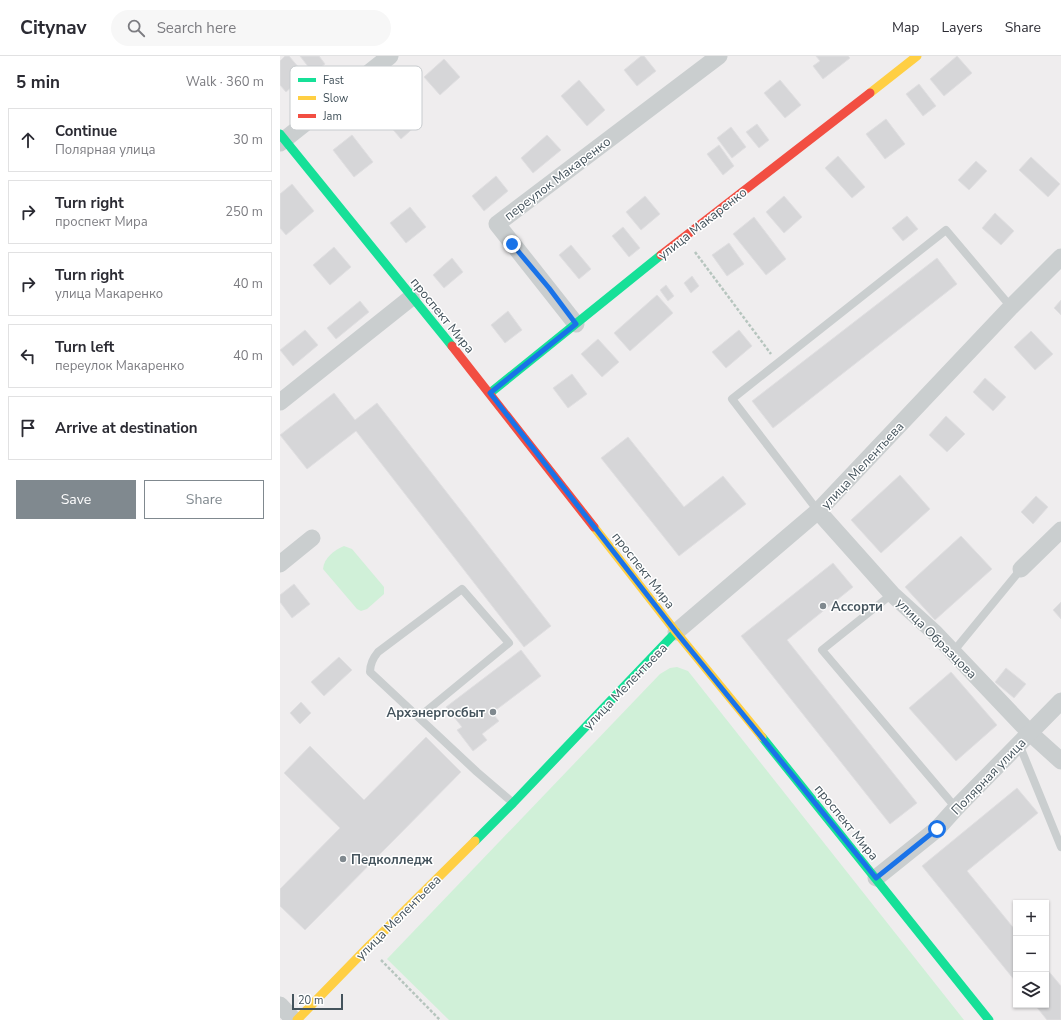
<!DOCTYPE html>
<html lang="en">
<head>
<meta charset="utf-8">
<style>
  body { margin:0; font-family:"Nunito Sans",sans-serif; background:#f7f7f7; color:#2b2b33 }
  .controls { position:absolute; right:12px; bottom:12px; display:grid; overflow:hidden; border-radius:0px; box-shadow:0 1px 3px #0004 }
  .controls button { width:36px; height:36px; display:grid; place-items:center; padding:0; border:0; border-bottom:1px solid #e1e1e2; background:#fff; color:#2b2b33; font:20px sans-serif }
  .scale { position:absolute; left:12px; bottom:10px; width:51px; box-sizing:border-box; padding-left:4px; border:2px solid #44535c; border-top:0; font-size:11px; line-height:14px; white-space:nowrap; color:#44535c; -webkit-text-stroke:3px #fff; paint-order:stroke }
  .stop { position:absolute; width:12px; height:12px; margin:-9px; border:3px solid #1a73e8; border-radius:50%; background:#fff }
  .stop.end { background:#1a73e8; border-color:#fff; box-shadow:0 1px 4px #0008 }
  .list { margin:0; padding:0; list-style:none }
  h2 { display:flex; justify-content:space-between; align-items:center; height:52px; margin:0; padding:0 16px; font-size:17px }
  h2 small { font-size:13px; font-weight:400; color:#7c7c81 }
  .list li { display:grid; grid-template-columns:26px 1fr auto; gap:12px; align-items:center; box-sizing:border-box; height:64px; margin:0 8px 8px; padding:0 8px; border:1px solid #e1e1e2; border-radius:0px }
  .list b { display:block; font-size:15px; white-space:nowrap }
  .list p { margin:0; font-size:13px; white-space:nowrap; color:#7c7c81 }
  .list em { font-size:13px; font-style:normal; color:#7c7c81 }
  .actions { display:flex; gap:8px; padding:12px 16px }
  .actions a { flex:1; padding:9px 0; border:1px solid #80898f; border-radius:0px; text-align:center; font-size:14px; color:#80898f }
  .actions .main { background:#80898f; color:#fff }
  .icon { flex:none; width:22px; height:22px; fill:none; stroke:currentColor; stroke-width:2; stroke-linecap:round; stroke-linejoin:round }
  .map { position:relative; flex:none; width:781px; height:964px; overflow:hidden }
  header { display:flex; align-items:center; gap:24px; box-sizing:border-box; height:56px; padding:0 20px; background:#fff; border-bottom:1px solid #e1e1e2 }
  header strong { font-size:19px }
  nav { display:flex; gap:22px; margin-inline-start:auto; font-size:14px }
  .search { width:280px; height:36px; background:#f7f7f7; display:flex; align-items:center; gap:10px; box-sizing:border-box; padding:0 14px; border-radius:22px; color:#7c7c81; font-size:15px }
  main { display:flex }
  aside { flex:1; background:#fff }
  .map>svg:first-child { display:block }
  .green { fill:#d0f0d8 }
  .building { fill:#d6d6d8; stroke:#e0dfe1 }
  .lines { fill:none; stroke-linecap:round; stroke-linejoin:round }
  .path { stroke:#b6c5be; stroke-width:2.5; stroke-dasharray:3 2; stroke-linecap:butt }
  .lane { stroke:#cacecf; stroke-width:8 }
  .street { stroke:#cacecf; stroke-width:17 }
  .fast { stroke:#16e098; stroke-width:9 }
  .slow { stroke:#ffcf43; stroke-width:9 }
  .jam { stroke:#f24e42; stroke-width:9 }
  .route { stroke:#1a73e8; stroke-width:5 }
  .poi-dot { fill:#80898f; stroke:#fff; stroke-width:1.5 }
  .labels { text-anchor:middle; stroke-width:3; stroke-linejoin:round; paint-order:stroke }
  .street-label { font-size:13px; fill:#44535c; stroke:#fff }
  .poi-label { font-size:13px; font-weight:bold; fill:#44535c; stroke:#fff; text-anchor:start }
  .key { fill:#fff; stroke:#c7cbce; stroke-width:1 }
  .key-label { font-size:11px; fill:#44535c }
</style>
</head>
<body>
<header>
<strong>Citynav</strong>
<div class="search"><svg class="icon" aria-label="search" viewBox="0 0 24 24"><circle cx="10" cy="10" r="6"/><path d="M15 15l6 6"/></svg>Search here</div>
<nav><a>Map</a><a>Layers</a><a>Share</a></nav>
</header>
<main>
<aside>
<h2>5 min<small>Walk · 360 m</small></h2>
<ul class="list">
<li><svg class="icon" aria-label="ahead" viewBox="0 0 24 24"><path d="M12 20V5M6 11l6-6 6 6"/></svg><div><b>Continue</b><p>Полярная улица</p></div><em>30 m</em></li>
<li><svg class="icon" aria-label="right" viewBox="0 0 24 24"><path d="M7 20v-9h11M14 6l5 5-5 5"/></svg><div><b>Turn right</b><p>проспект Мира</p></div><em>250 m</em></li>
<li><svg class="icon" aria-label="right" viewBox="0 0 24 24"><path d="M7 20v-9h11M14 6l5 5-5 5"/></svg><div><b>Turn right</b><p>улица Макаренко</p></div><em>40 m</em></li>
<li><svg class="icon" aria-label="left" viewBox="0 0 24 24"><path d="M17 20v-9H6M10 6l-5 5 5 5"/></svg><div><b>Turn left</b><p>переулок Макаренко</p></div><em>40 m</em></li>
<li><svg class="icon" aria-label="arrive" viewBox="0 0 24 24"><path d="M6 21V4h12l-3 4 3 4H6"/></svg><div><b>Arrive at destination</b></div></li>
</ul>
<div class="actions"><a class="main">Save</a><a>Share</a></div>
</aside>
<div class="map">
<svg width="781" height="964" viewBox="0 0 781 964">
  <rect width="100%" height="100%" fill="#efedee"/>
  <g class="green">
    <path d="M64 490 72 493 104 531V538L87 553 81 555 77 553 43 513C44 502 54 494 64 490Z"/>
    <path d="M397 611 408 615 412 620 684 964H169L107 903 380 618 390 612Z"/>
  </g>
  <g class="building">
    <path d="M5 0H9L25 19 6 36 0 29V5Z"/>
    <path d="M20 0H39L45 8 33 17Z"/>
    <path d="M361 0H364L376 15 357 30 344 14Z"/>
    <path d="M536 0H568L570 2 543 23 533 10 540 5Z"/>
    <path d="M677 0 692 17 664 40 650 23Z"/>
    <path d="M164 3 180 21 160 39 144 21Z"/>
    <path d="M299 24 325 54 307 70 281 40Z"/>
    <path d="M500 24 521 49 505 62 484 37Z"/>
    <path d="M639 28 656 50 643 60 626 38Z"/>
    <path d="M117 40 139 67 121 83 98 56Z"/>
    <path d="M606 63 625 88 605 103 586 78Z"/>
    <path d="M477 68 489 84 479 92 466 76Z"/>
    <path d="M451 71 466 91 452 102 437 82Z"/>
    <path d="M72 79 93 106 74 121 53 94Z"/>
    <path d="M267 79 281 94 253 117 241 102Z"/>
    <path d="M439 89 454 110 443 119 427 98Z"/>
    <path d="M558 100 585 131 572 142 545 112Z"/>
    <path d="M751 101 780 128 768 141 739 114Z"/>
    <path d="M696 105 707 115 689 134 678 124Z"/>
    <path d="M216 120 228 135 204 155 192 140Z"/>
    <path d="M12 128 34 155 6 179 0 172V138Z"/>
    <path d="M365 140 380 158 361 174 346 156Z"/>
    <path d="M504 140 522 161 504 177 486 156Z"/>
    <path d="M130 151 146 171 126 187 110 167Z"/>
    <path d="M715 157 734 175 721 189 702 172Z"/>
    <path d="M627 160 638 173 623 185 612 172Z"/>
    <path d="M474 161 506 203 486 219 453 178Z"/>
    <path d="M343 171 360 192 349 201 332 180Z"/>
    <path d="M449 187 464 208 447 220 432 199Z"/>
    <path d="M291 189 311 213 299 223 279 199Z"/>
    <path d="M54 191 71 211 50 229 33 209Z"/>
    <path d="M172 202 183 216 164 232 153 219Z"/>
    <path d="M657 202 677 228 493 372 472 345Z"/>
    <path d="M412 220 419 230 411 237 404 227Z"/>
    <path d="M386 229 394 240 388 245 380 234Z"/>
    <path d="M377 239 393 257 350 295 334 277Z"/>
    <path d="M781 244V259L774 252Z"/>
    <path d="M80 245 89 256 56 283 47 272Z"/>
    <path d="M228 255 242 274 225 287 211 269Z"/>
    <path d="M25 274 38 289 13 310 0 294Z"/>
    <path d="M459 274 472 290 446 312 432 296Z"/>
    <path d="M751 275 773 298 755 314 734 291Z"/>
    <path d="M318 283 339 306 322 321 301 298Z"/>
    <path d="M292 318 307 338 288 352 273 332Z"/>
    <path d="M705 322 726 341 713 355 693 336Z"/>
    <path d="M54 337 75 364 97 347 271 570 244 591 76 375 27 413 0 379Z"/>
    <path d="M666 360 685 378 667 396 649 379Z"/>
    <path d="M348 381 404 451 443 420 466 448 399 500 321 402Z"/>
    <path d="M620 419 650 453 601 497 571 464Z"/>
    <path d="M756 440 768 451 753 468 741 456Z"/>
    <path d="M681 480 712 513 655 564 625 531Z"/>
    <path d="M553 507 573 531 507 584 637 747 610 768 461 580Z"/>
    <path d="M14 528 30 548 12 562 0 546V539Z"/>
    <path d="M781 546V563L773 554Z"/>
    <path d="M241 594 261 620 212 657 219 665 202 678 207 684 193 695 177 674 182 671 166 651Z"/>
    <path d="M59 601 72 614 44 640 31 626Z"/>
    <path d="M726 612 746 628 734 642 715 626Z"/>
    <path d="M671 616 717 669 676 705 629 652Z"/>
    <path d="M21 646 31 657 20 668 10 657Z"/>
    <path d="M146 681 181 716 25 874 0 850V833L60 772 4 717 30 690 84 744Z"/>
    <path d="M737 732 758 757 687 815 736 875V926L642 810Z"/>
    <path d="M766 912 781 930V964H767L755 949H766Z"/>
  </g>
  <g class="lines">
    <g class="path">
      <path d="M415 196 491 298"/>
      <path d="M101 904 160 964"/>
    </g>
    <g class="lane">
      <path d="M538 455 452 343 666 174 731 251"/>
      <path d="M612 538 542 594 676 752"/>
      <path d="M673 596 741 513"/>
      <path d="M139 661 229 587 182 533 98 596C93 602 90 608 90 616L197 716 232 746"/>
      <path d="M739 688 781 791"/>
    </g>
    <g class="street">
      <path d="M0 87 110 0"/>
      <path d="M296 268 217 168 439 0"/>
      <path d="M0 346 132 241"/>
      <path d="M538 455 612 538 655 577 750 677 781 705"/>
      <path d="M0 508 32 482"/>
      <path d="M741 513 781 474"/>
      <path d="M396 576 538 455 731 251 781 201"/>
      <path d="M596 822 657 773 676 752 781 645"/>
      <path d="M0 949 14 964"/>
    </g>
    <g class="fast">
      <path d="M0 78 172 290"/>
      <path d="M210 337 381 199"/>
      <path d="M482 681 709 964"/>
      <path d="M195 785 233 747 396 576"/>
    </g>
    <g class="slow">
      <path d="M590 37 637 0"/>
      <path d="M314 471 396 576 482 681"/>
      <path d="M17 964 88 891 195 785"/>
    </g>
    <g class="jam">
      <path d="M381 199 590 37"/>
      <path d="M172 290 314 471"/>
    </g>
  </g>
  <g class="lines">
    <path class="route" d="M232 188 269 232 296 268 210 337 396 576 596 822 657 773"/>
  </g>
  <g class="poi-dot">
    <circle cx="543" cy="550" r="4"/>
    <circle cx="213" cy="656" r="4"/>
    <circle cx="63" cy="803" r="4"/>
  </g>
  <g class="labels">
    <g class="street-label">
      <text transform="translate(277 122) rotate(-37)" y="5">переулок Макаренко</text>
      <text transform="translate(422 167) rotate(-38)" y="5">улица Макаренко</text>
      <text transform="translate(163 259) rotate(51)" y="5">проспект Мира</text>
      <text transform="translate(582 409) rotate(-47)" y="5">улица Мелентьева</text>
      <text transform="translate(364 514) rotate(52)" y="5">проспект Мира</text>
      <text transform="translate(657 582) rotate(45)" y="5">улица Образцова</text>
      <text transform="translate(345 630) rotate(-46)" y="5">улица Мелентьева</text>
      <text transform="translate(708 720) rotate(-46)" y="5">Полярная улица</text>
      <text transform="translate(567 766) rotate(51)" y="5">проспект Мира</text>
      <text transform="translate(118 861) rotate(-45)" y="5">улица Мелентьева</text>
    </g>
    <g class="poi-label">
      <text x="551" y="555">Ассорти</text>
      <text x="205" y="661" text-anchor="end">Архэнергосбыт</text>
      <text x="71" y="808">Педколледж</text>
    </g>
  </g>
  <rect x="10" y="10" width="132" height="64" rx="6" class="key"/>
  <rect x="18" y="22" width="18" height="4" fill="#16e098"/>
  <rect x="18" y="40" width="18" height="4" fill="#ffcf43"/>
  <rect x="18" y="58" width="18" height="4" fill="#f24e42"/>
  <g class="key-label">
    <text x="43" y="28">Fast</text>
    <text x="43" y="46">Slow</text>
    <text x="43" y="64">Jam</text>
  </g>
</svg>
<div class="controls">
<button>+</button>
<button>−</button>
<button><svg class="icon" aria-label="layers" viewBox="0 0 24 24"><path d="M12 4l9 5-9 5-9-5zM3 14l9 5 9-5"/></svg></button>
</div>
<div class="scale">20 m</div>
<div class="stop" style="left:657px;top:773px"></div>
<div class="stop end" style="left:232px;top:188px"></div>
</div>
</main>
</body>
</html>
